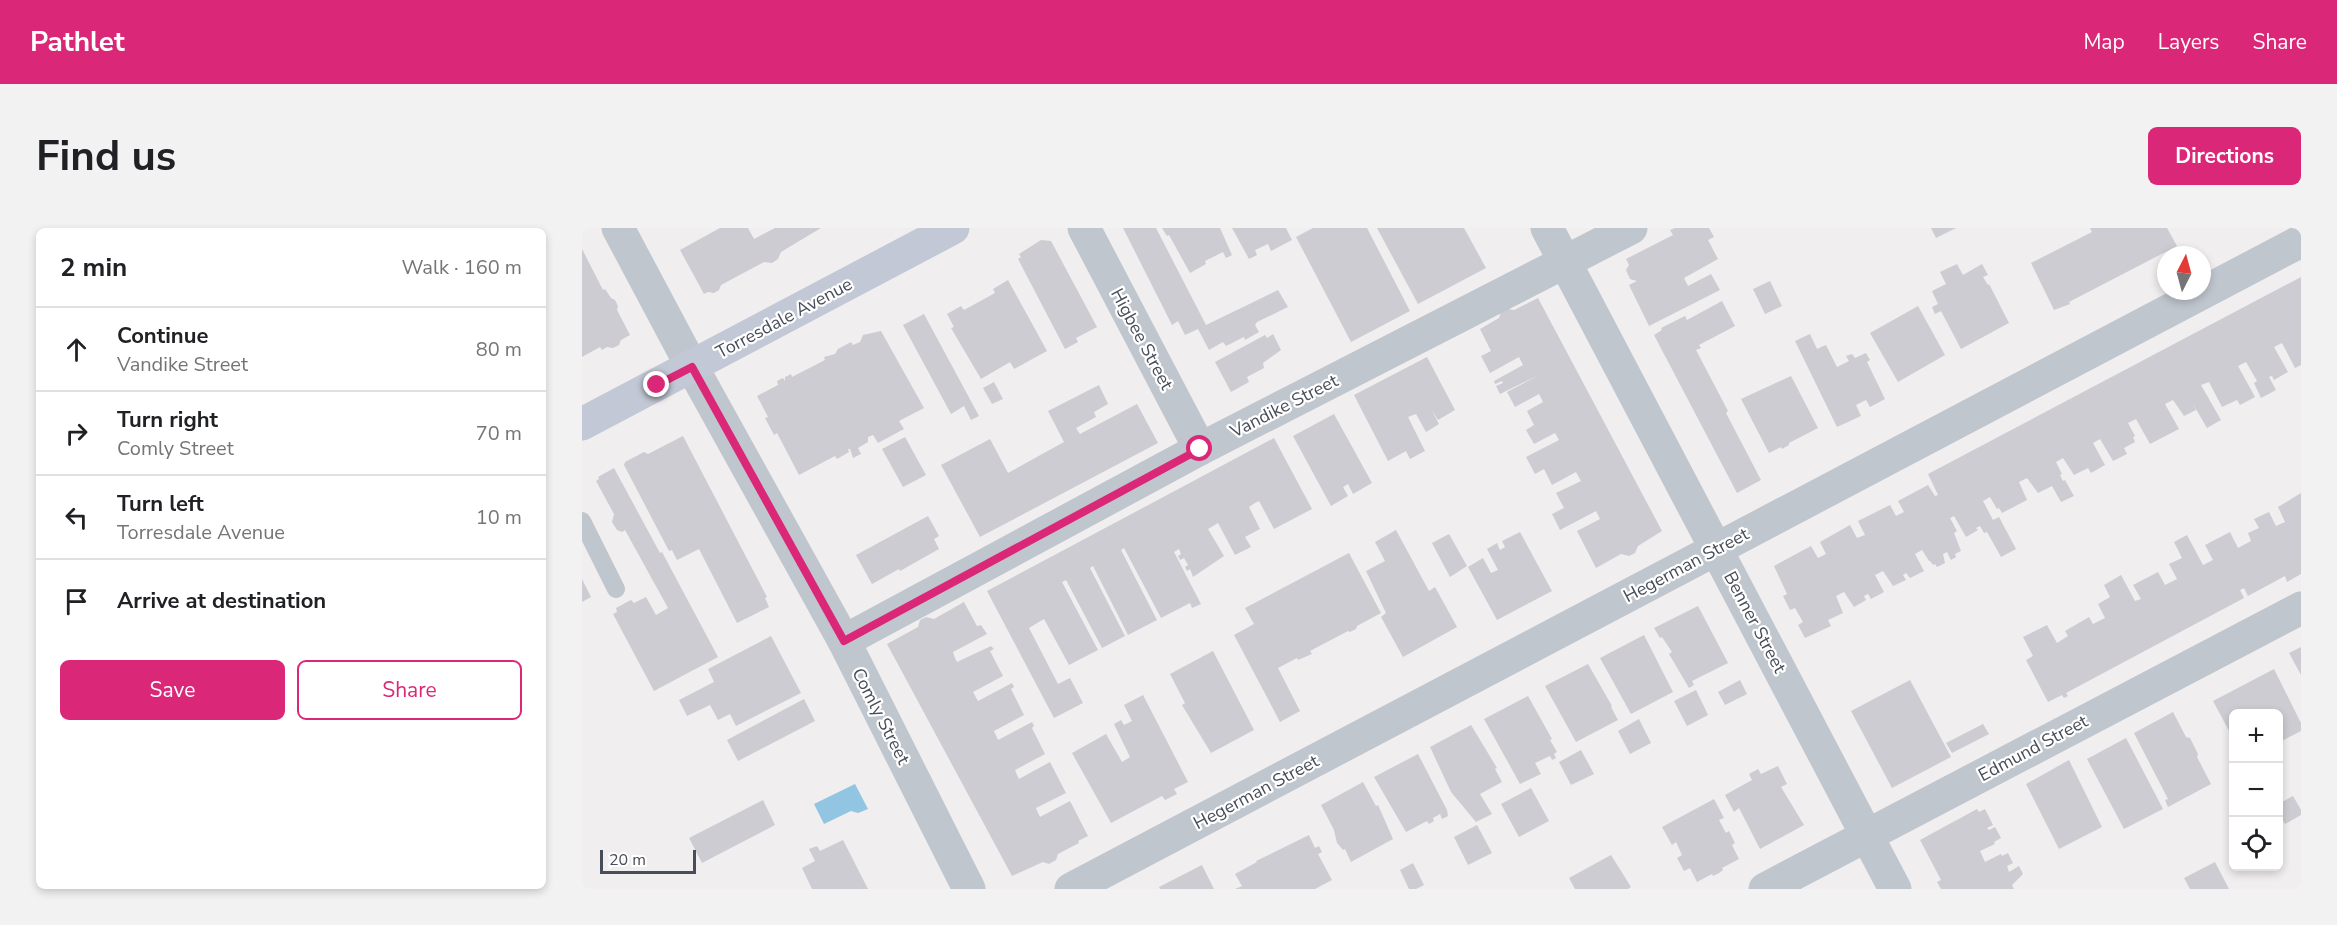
<!DOCTYPE html>
<html lang="en">
<head>
<meta charset="utf-8">
<style>
  body { margin:0; font-family:"Nunito Sans",sans-serif; background:#f2f2f2; color:#202124 }
  .controls { position:absolute; right:18px; bottom:18px; display:grid; overflow:hidden; border-radius:9px; box-shadow:0 3px 9px #0003 }
  .controls button { width:54px; height:54px; display:grid; place-items:center; padding:0; border:0; border-bottom:2px solid #e0e0e0; background:#fff; color:#202124; font:30px sans-serif }
  .compass { position:absolute; left:1575px; top:18px; width:54px; height:54px; border-radius:50%; background:#fff; box-shadow:0 3px 9px #0003; rotate:6deg }
  .scale { position:absolute; left:18px; bottom:15px; width:96px; box-sizing:border-box; padding-left:6px; border:3px solid #484e59; border-top:0; font-size:16px; line-height:21px; white-space:nowrap; color:#484e59; -webkit-text-stroke:4px #fff; paint-order:stroke }
  .stop { position:absolute; width:18px; height:18px; margin:-14px; border:4px solid #db2777; border-radius:50%; background:#fff }
  .stop.end { background:#db2777; border-color:#fff; box-shadow:0 2px 6px #0008 }
  .list { margin:0; padding:0; list-style:none }
  h2 { display:flex; justify-content:space-between; align-items:center; height:78px; margin:0; padding:0 24px; font-size:26px }
  h2 small { font-size:20px; font-weight:400; color:#757577 }
  .list li { display:grid; grid-template-columns:39px 1fr auto; gap:18px; align-items:center; box-sizing:border-box; height:84px; padding:0 24px; border-top:2px solid #e0e0e0 }
  .list b { display:block; font-size:22px; white-space:nowrap }
  .list p { margin:0; font-size:20px; white-space:nowrap; color:#757577 }
  .list em { font-size:20px; font-style:normal; color:#757577 }
  .actions { display:flex; gap:12px; padding:18px 24px }
  .actions a { flex:1; padding:14px 0; border:2px solid #db2777; border-radius:9px; text-align:center; font-size:21px; color:#db2777 }
  .actions .main { background:#db2777; color:#fff }
  .icon { flex:none; width:33px; height:33px; fill:none; stroke:currentColor; stroke-width:2; stroke-linecap:round; stroke-linejoin:round }
  .map { position:relative; flex:none; width:1719px; height:661px; overflow:hidden; border-radius:9px }
  header { display:flex; align-items:center; gap:36px; box-sizing:border-box; height:84px; padding:0 30px; background:#db2777; color:#fff }
  header strong { font-size:28px }
  nav { display:flex; gap:33px; margin-inline-start:auto; font-size:21px }
  .intro { display:flex; align-items:center; justify-content:space-between; box-sizing:border-box; height:144px; padding:0 36px }
  h1 { margin:0; font-size:42px }
  .button { padding:15px 27px; border-radius:9px; background:#db2777; color:#fff; font-size:21px; font-weight:700 }
  main { display:flex; gap:36px; padding:0 36px }
  aside { flex:1; background:#fff; border-radius:9px; box-shadow:0 3px 9px #0003 }
  .map>svg:first-child { display:block }
  .water { fill:#91c5e2 }
  .building { fill:#ccccd2 }
  .lines { fill:none; stroke-linecap:round; stroke-linejoin:round }
  .lane { stroke:#c0c6ce; stroke-width:18 }
  .street { stroke:#c0c6ce; stroke-width:33 }
  .secondary { stroke:#c2c8d5; stroke-width:33 }
  .route { stroke:#db2777; stroke-width:8 }
  .labels { text-anchor:middle; stroke-width:4.5; stroke-linejoin:round; paint-order:stroke }
  .street-label { font-size:18px; fill:#484e59; stroke:#fff }
</style>
</head>
<body>
<header>
<strong>Pathlet</strong>
<nav><a>Map</a><a>Layers</a><a>Share</a></nav>
</header>
<div class="intro"><h1>Find us</h1><a class="button">Directions</a></div>
<main>
<aside>
<h2>2 min<small>Walk · 160 m</small></h2>
<ul class="list">
<li><svg class="icon" aria-label="ahead" viewBox="0 0 24 24"><path d="M12 20V5M6 11l6-6 6 6"/></svg><div><b>Continue</b><p>Vandike Street</p></div><em>80 m</em></li>
<li><svg class="icon" aria-label="right" viewBox="0 0 24 24"><path d="M7 20v-9h11M14 6l5 5-5 5"/></svg><div><b>Turn right</b><p>Comly Street</p></div><em>70 m</em></li>
<li><svg class="icon" aria-label="left" viewBox="0 0 24 24"><path d="M17 20v-9H6M10 6l-5 5 5 5"/></svg><div><b>Turn left</b><p>Torresdale Avenue</p></div><em>10 m</em></li>
<li><svg class="icon" aria-label="arrive" viewBox="0 0 24 24"><path d="M6 21V4h12l-3 4 3 4H6"/></svg><div><b>Arrive at destination</b></div></li>
</ul>
<div class="actions"><a class="main">Save</a><a>Share</a></div>
</aside>
<div class="map">
<svg width="1719" height="661" viewBox="0 0 1719 661">
  <rect width="100%" height="100%" fill="#f0eeee"/>
  <path class="water" d="M273 556 286 581 276 585 269 583 242 596 232 576Z"/>
  <g class="building">
    <path d="M138 0H166L172 11 193 0H239L199 24 196 31 190 35 182 34 139 57 137 62 132 65 126 64 122 66 98 22Z"/>
    <path d="M541 0H574L624 97 696 62 706 79 675 94 673 97 677 104 663 112 662 109 644 118 641 114 627 122 616 101 603 107 596 93 590 97Z"/>
    <path d="M580 0H638L650 27 644 30 641 24 623 33 624 36 608 45 587 7 585 8Z"/>
    <path d="M650 0H704L710 12 689 23 686 16 673 22 675 27 667 31Z"/>
    <path d="M731 0H785L828 83 769 114 714 9Z"/>
    <path d="M795 0H882L904 40 836 76Z"/>
    <path d="M1093 0H1127L1132 9 1126 12 1136 31 1102 50 1106 58 1129 46 1138 62 1067 98 1047 57 1055 53 1048 51 1044 42 1047 37 1044 31 1091 7 1088 2Z"/>
    <path d="M1349 0H1374L1354 10Z"/>
    <path d="M1508 0H1585L1595 18 1487 74 1488 76 1472 82 1449 35 1510 4Z"/>
    <path d="M459 12 469 13 515 99 494 110 496 114 483 121 436 31 439 29 437 26Z"/>
    <path d="M0 21 21 62 23 61 29 70 33 72 36 78 35 82 48 107 39 112 37 117 31 120 25 119 20 122 18 119 0 129Z"/>
    <path d="M1375 36 1381 47 1400 36 1406 47 1401 49 1406 57 1407 56 1427 95 1379 121 1359 83 1353 86 1350 79 1356 76 1350 63 1364 56 1358 44Z"/>
    <path d="M1719 49V137L1713 140 1700 115 1692 119 1706 144 1692 152 1690 148 1687 149 1694 162 1679 170 1672 155 1675 153 1664 134 1656 138 1673 169 1658 177 1655 172 1640 179 1627 154 1619 157 1639 192 1625 200 1611 176 1614 182 1602 188 1591 172 1583 176 1597 201 1568 216 1554 191 1546 195 1553 208 1551 209 1553 214 1542 220 1545 226 1531 233 1518 211 1511 215 1523 237 1509 245 1506 240 1492 247 1481 230 1474 234 1480 246 1478 247 1481 253 1483 252 1492 268 1479 274 1470 258 1456 265 1445 250 1437 254 1445 272 1420 285 1417 280 1415 281 1408 269 1401 273 1411 292 1417 289 1434 321 1419 329 1405 304 1402 305 1398 298 1394 300 1396 302 1384 309 1372 288 1368 290 1375 303 1372 305 1379 323 1373 326 1374 329 1369 332 1365 324 1361 326 1363 335 1355 339 1353 336 1351 337 1348 333H1347L1340 322 1333 326 1342 343 1328 350 1324 345 1321 347 1324 352 1311 358 1301 343 1293 347 1302 364 1289 371 1286 366 1282 368 1284 372 1272 379 1262 364 1254 368 1261 385 1246 392 1249 398 1223 410 1216 397 1221 394 1213 380 1208 382 1201 368 1205 366 1192 338 1229 318 1236 330 1244 326 1238 314 1268 297 1275 310 1283 307 1276 293 1308 277 1314 288 1322 284 1316 273 1346 257 1353 268 1356 267 1346 246Z"/>
    <path d="M426 52 465 123 432 141 428 134 399 151 369 100 372 99 365 86 379 78 382 82 413 65 411 61Z"/>
    <path d="M1188 53 1200 78 1183 86 1171 61Z"/>
    <path d="M956 70 1080 303 1056 318 1053 325 1047 328 1039 326 1014 340 995 303 1018 291 1014 283 978 302 970 286 982 280 974 265 999 253 994 244 970 257 962 241 953 246 944 229 977 212 973 205 952 216 944 202 952 197 945 183 961 174 957 166 933 179 925 164 957 147 918 166 914 158 921 155 920 153 913 156 912 153 941 137 937 129 908 145 899 128 909 123 898 101 917 90 919 84 926 81 932 82Z"/>
    <path d="M1140 73 1153 98 1117 117 1119 120 1114 122 1146 183 1144 185 1179 252 1155 265 1072 107 1080 102 1079 100 1103 88 1105 92Z"/>
    <path d="M1336 78 1363 127 1316 154 1288 105Z"/>
    <path d="M342 86 397 188 389 192 382 178 369 186 321 97Z"/>
    <path d="M299 103 342 180 317 193 322 201 296 215 291 207 286 209V214L276 220 279 226 271 230 268 221H266L267 224 255 231 253 228 217 247 195 205 192 207 183 190 186 189 175 168 196 157 195 153 201 150 203 153V149L209 146 210 149 243 132 242 129 253 126 256 121 269 114 271 117 278 114 281 107Z"/>
    <path d="M691 106 699 122 681 135 682 140 665 149 667 154 649 164 633 134 683 107 685 110Z"/>
    <path d="M1228 106 1235 121 1244 117 1255 139 1267 133 1264 128 1270 126 1273 130 1284 125 1288 132 1285 134 1303 171 1288 179 1284 172 1274 177 1279 188 1255 199 1213 113Z"/>
    <path d="M845 129 873 182 856 192 849 181 857 196 844 204 834 186 826 189 843 223 828 231 824 223 806 233 772 167Z"/>
    <path d="M1209 148 1236 200 1207 215V217L1200 221 1199 219 1187 225 1159 171Z"/>
    <path d="M412 154 421 171 410 176 401 160Z"/>
    <path d="M517 157 526 176 512 184 514 189 494 200 498 206 555 176 576 215 398 309 359 237 408 211 426 245 482 214 466 183Z"/>
    <path d="M752 186 790 255 771 266 766 256 761 259 766 268 749 278 711 208Z"/>
    <path d="M101 208 185 369 183 370 187 379 155 395 117 321 95 332 90 322 87 323 42 237 43 234 62 224 66 226Z"/>
    <path d="M323 209 344 247 321 259 300 221Z"/>
    <path d="M692 210 730 281 692 301 677 273 673 275 667 279 678 301 663 309 669 319 653 327 636 295 626 301 642 328 611 349 608 341 605 343 603 339 606 337 602 330 598 332 596 328 599 326 597 321 592 324 619 376 610 380 608 375 579 390 542 320 539 322 575 392 546 407 511 338 508 340 543 408 520 420 484 352 480 354 516 422 487 437 462 391 447 400 476 456 488 450 501 475 472 490 405 363Z"/>
    <path d="M32 240 78 325 80 324 136 429 72 463 31 386 35 384 34 380 49 372 52 375 64 369 74 387 86 380 43 302 40 304 35 302 30 294 32 286 14 253 17 251 16 249Z"/>
    <path d="M1719 265V346L1705 354 1703 348 1666 368 1662 360 1658 362 1662 370 1484 465 1486 468 1482 470 1480 467 1466 474 1444 432 1451 428 1441 409 1465 397 1475 415 1486 408 1483 403 1507 389 1511 396 1523 390 1516 376 1528 369 1522 357 1539 347 1553 373 1559 371 1551 357 1576 344 1583 357 1595 351 1587 336 1600 330 1592 314 1605 307 1621 337 1631 332 1623 317 1648 304 1656 320 1669 313 1666 305 1677 300 1672 291 1687 284 1694 298 1703 294 1696 279Z"/>
    <path d="M346 288 357 308 352 311 357 321 318 343 317 341 290 356 274 327Z"/>
    <path d="M814 302 847 363 853 359 875 399 821 429 799 389 804 385 784 343 803 333 793 314Z"/>
    <path d="M938 304 970 363 915 392 886 339 901 330 909 345 916 342 905 321 915 315 918 322 923 319 920 313Z"/>
    <path d="M867 306 885 338 868 349 850 315Z"/>
    <path d="M767 325 799 385 775 398 774 401 768 404 766 403 728 423 730 426 716 432 715 430 696 440 718 483 698 494 652 407 672 396 663 380Z"/>
    <path d="M0 351 9 369 0 374Z"/>
    <path d="M382 374 395 398 399 397 405 406 371 424 373 430 375 434 409 418 412 421 408 423 421 448 391 464 396 473 430 455 432 459 429 461 442 487 412 503 416 512 450 494 452 498 450 500 463 526 433 542 435 547 437 551 468 534 484 565 454 580 456 585 458 589 488 573 506 608 496 613 497 615 476 626 474 632 467 636 461 634 430 648 305 416 336 399 338 392 344 389 352 391Z"/>
    <path d="M1116 378 1146 435 1110 453 1112 457 1107 460 1087 426 1090 424 1080 409 1078 410 1072 400Z"/>
    <path d="M1062 407 1091 464 1049 486 1018 430Z"/>
    <path d="M189 408 219 465 154 498 148 486 136 492 128 477 105 488 97 472 132 454 126 441Z"/>
    <path d="M1719 419V447L1707 425Z"/>
    <path d="M631 423 672 502 629 525 600 477 603 475 588 446Z"/>
    <path d="M1006 436 1030 478 1029 479 1036 492 994 514 963 458Z"/>
    <path d="M1692 441 1719 495V503L1696 515V485H1652V512L1631 473Z"/>
    <path d="M1158 452 1165 466 1143 477 1136 464Z"/>
    <path d="M1328 452 1369 529 1310 560 1269 483Z"/>
    <path d="M1114 462 1126 487 1105 498 1092 473Z"/>
    <path d="M561 467 606 554 592 561 595 566 583 572 580 568 529 595 490 525 524 506 540 534 548 529 532 496 539 492 542 497 550 493 542 477Z"/>
    <path d="M946 468 970 511 968 512 975 524 972 526 974 530 970 532 968 528 953 535 959 546 938 556 902 491Z"/>
    <path d="M222 471 233 493 156 533 145 512Z"/>
    <path d="M1591 484 1604 509 1608 510 1616 526 1615 529 1629 556 1586 579 1583 572 1586 571 1552 505Z"/>
    <path d="M1057 491 1069 515 1048 526 1036 503Z"/>
    <path d="M1401 496 1407 506 1370 525 1364 515Z"/>
    <path d="M889 497 915 540 913 541 920 554 898 566 910 586 894 594 869 564 848 519Z"/>
    <path d="M1544 510 1581 581 1542 601 1505 531Z"/>
    <path d="M999 522 1012 546 989 557 977 534Z"/>
    <path d="M836 526 865 582 866 588 860 591 858 586 851 590 852 593 847 596 845 593 824 604 792 549Z"/>
    <path d="M1487 532 1520 599 1477 621 1444 556Z"/>
    <path d="M1196 538 1205 556 1199 559 1222 597 1178 621 1157 580 1152 584 1143 567 1170 552 1167 546 1176 541 1179 546Z"/>
    <path d="M781 554 794 578 796 577 811 611 769 634 763 621 761 622 755 615 752 602 739 577Z"/>
    <path d="M949 560 967 593 937 609 919 576Z"/>
    <path d="M1711 568 1719 582V587L1703 596 1696 584V576Z"/>
    <path d="M1132 571 1142 590 1137 592 1144 605 1147 603 1153 615 1150 617 1157 631 1140 640 1141 642 1137 645 1131 648 1130 646 1115 654 1108 640 1102 643 1095 630 1100 627 1094 614 1090 617 1080 599Z"/>
    <path d="M181 572 193 597 120 635 107 610Z"/>
    <path d="M1395 581 1397 584 1403 581 1411 597 1405 600 1407 602 1413 599 1419 610 1412 614 1413 616 1398 623 1403 634 1419 626 1420 628 1426 625 1431 635 1425 638 1427 644 1437 638 1441 646 1430 657 1432 661H1359L1355 654 1359 652 1338 612Z"/>
    <path d="M895 597 910 625 886 637 872 609Z"/>
    <path d="M727 607 733 620 737 618 740 624 736 626 750 652 733 661H653L660 658 653 646 675 634 674 633Z"/>
    <path d="M261 612 286 661H230L220 640 233 633 227 621 235 618 238 623Z"/>
    <path d="M1029 627 1049 659 1046 661H993L987 650Z"/>
    <path d="M1633 634 1647 661H1608L1602 650Z"/>
    <path d="M831 635 842 657 834 661H827L818 642Z"/>
    <path d="M620 637 632 661H578L577 659Z"/>
  </g>
  <g class="lines">
    <path class="lane" d="M0 293 34 361"/>
    <g class="street">
      <path d="M36 0 110 139 262 413 387 661"/>
      <path d="M502 0 618 221"/>
      <path d="M965 0 1313 661"/>
      <path d="M262 413 618 221 1049 0"/>
      <path d="M489 661 1719 13"/>
      <path d="M1183 661 1719 380"/>
    </g>
    <path class="secondary" d="M0 196 371 0"/>
  </g>
  <g class="lines">
    <path class="route" d="M75 157 110 139 262 413 618 221"/>
  </g>
  <g class="labels">
    <g class="street-label">
      <text transform="translate(202 90) rotate(-28)" y="6">Torresdale Avenue</text>
      <text transform="translate(560 111) rotate(62)" y="6">Higbee Street</text>
      <text transform="translate(702 178) rotate(-27)" y="6">Vandike Street</text>
      <text transform="translate(1104 337) rotate(-28)" y="6">Hegerman Street</text>
      <text transform="translate(1173 394) rotate(62)" y="6">Benner Street</text>
      <text transform="translate(299 488) rotate(63)" y="6">Comly Street</text>
      <text transform="translate(1451 520) rotate(-28)" y="6">Edmund Street</text>
      <text transform="translate(674 564) rotate(-28)" y="6">Hegerman Street</text>
    </g>
  </g>
</svg>
<div class="controls">
<button>+</button>
<button>−</button>
<button><svg class="icon" aria-label="locate" viewBox="0 0 24 24"><circle cx="12" cy="12" r="6"/><path d="M12 2v4M12 18v4M2 12h4M18 12h4"/></svg></button>
</div>
<svg class="compass" viewBox="-18 -18 36 36"><path d="M0-13l5 13h-10z" fill="#e53935"/><path d="M0 13l5-13h-10z" fill="#757577"/></svg>
<div class="scale">20 m</div>
<div class="stop" style="left:618px;top:221px"></div>
<div class="stop end" style="left:75px;top:157px"></div>
</div>
</main>
</body>
</html>
